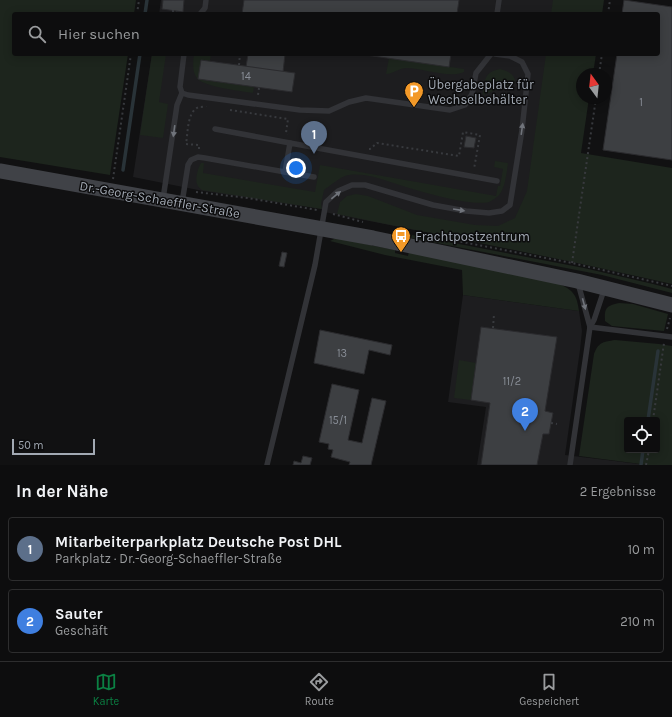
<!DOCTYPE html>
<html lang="de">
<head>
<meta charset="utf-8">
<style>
  body { margin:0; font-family:Karla,sans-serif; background:#161617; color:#f1f3f6 }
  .controls { position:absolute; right:12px; bottom:12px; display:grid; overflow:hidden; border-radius:4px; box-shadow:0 2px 10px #0003 }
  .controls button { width:36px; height:36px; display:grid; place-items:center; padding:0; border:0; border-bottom:1px solid #2d2d2e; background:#0d0d0e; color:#f1f3f6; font:20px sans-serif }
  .compass { position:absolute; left:576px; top:68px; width:36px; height:36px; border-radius:50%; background:#0d0d0e; box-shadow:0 2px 10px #0003; rotate:345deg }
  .scale { position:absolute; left:12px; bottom:10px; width:83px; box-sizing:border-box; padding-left:4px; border:2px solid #a2a9b3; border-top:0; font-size:11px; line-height:14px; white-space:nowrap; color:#a2a9b3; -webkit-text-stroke:3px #0c0c0d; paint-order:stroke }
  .you { position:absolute; left:296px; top:168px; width:14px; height:14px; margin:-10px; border:3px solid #fff; border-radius:50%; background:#1a73e8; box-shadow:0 0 0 6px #1a73e833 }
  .badge { display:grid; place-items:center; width:26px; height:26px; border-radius:50%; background:#0b8043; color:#fff; font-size:13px; font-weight:700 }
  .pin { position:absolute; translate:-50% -33px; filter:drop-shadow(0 1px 2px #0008) }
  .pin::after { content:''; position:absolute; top:21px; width:14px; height:12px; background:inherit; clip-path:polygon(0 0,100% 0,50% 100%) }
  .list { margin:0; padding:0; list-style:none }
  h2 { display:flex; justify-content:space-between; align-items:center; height:52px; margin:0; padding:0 16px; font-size:17px }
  h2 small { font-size:13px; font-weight:400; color:#9a9c9e }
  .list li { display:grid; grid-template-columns:26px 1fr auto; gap:12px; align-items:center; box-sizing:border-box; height:64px; margin:0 8px 8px; padding:0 8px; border:1px solid #2d2d2e; border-radius:4px }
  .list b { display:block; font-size:15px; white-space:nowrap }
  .list p { margin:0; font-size:13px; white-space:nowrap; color:#9a9c9e }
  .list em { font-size:13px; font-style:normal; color:#9a9c9e }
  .icon { flex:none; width:22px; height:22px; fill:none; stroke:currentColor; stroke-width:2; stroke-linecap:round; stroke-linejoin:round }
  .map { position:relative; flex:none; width:672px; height:465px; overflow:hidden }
  .search { position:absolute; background:#0d0d0e; box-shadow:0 2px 10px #0003; left:12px; right:12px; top:12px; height:44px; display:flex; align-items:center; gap:10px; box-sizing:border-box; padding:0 14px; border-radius:4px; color:#9a9c9e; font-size:15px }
  .sheet { height:196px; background:#0d0d0e }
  nav { display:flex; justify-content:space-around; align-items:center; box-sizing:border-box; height:56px; border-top:1px solid #2d2d2e; background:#0d0d0e; font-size:11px; color:#9a9c9e }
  nav a { display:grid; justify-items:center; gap:2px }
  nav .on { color:#0b8043 }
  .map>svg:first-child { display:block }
  .built { fill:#1d1d1f }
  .green { fill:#1d251d; fill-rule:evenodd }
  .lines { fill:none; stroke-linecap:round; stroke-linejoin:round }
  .stream { stroke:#293338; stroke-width:3.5 }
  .building { fill:#3d3f42; stroke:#2b2b2e }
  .path { stroke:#383a3e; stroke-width:2; stroke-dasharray:2 3; stroke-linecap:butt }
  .service { stroke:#323337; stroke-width:5.5 }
  .secondary { stroke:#404247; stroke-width:15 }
  .oneway { fill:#70747b }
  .labels { text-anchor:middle; stroke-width:3; stroke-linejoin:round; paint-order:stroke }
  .number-label { font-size:11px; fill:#898e97 }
  .poi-label { font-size:13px; fill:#a2a9b3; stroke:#0c0c0d; text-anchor:start }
  .street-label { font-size:13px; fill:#a2a9b3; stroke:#0c0c0d }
</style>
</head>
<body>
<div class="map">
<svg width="672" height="465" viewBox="0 0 672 465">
  <rect width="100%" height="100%" fill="#111112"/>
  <g class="built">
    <path d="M161 0H561L560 14H159Z"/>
    <path d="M152 54H554L519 247 430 233 324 212 322 209 203 191 133 177Z"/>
    <path d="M463 295 579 311 582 331 580 350 565 455 648 465H477L486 407 448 402Z"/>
  </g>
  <g class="green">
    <path d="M0 0H136L134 14H14V54H128L110 175 0 157Z"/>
    <path d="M553 0H604L602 14H551Z"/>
    <path d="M152 54H166L159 102 168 104 163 138 140 135Z"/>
    <path d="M194 54H211L210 61 201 60 198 79 254 87 253 93C242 91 203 87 197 78 192 72 193 62 194 54Z"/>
    <path d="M546 54H596L593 74H582V98H589L581 153 672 168V284L568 261 337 214 340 202 347 196 356 194 368 196 417 215 475 225 498 226 515 218 527 191Z"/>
    <path d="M389 58 464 69V72C450 79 422 68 407 68 398 68 394 74 386 74Z"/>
    <path d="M500 69C508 71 516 75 515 83L483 95C484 81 484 72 500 69Z"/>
    <path d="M495 161 508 163C507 171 505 189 499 195 497 197 492 201 489 202 473 206 433 195 416 190 395 185 366 170 345 176 339 178 330 186 324 190L321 204 322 209 202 190C200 188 198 187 197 184 195 180 198 167 201 163H204L203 173 315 192 320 165 496 196 498 186H500L503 169 494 167Z"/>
    <path d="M412 235 584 268 653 284 672 289V293L602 275 411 238Z"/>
    <path d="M336 238 395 250V253L408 256 409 251 559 284C574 290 577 296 579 311L463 295 462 270 385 255 330 241Z"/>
    <path d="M619 303 633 304 668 314 664 331 612 326 605 321C604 307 607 306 619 303Z"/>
    <path d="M615 340 659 344 672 346V465H648L579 456 594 354C599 341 604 342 615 340ZM627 420H657V450H627Z"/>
    <path d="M459 360 476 363 471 400 454 398Z"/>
  </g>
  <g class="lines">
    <g class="stream">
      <path d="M145 14 147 0"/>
      <path d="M123 170 140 54"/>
      <path d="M648 420 658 351"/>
      <path d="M641 465 643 450"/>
    </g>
  </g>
  <g class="building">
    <path d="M163 0H184L183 12 162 9Z"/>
    <path d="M244 0H459L457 14H242Z"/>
    <path d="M624 0 672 7V160L603 150 617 54H658V14H622Z"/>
    <path d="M248 54H285L283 72 246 67Z"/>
    <path d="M359 54H451L449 67Z"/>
    <path d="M201 60 295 73 292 92 198 79Z"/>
    <path d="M466 136 476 138 474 148 464 147Z"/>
    <path d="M282 252 287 253 284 267 279 266Z"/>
    <path d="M481 327 557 337 545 411 553 413 549 434H543L537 465H481L490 403 471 400Z"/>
    <path d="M320 330 392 345 390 355 369 350 364 374 314 363Z"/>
    <path d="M332 384 359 390 348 440 362 443 372 398 386 401 371 465H349L350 462 331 457 333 450 328 449 329 444 319 442Z"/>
    <path d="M303 456 312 458 310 465H293L294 461 301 463Z"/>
  </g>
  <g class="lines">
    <g class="path">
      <path d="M173 10V12L183 14"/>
      <path d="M137 14 139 0"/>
      <path d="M608 14 610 0"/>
      <path d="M239 65 240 54"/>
      <path d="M599 74 602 54"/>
      <path d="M259 88 258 95H259"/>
      <path d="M230 110 288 119 286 133 288 134"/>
      <path d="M199 149V145L186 144C188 133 187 111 199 107 199 107 205 107 206 106"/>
      <path d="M369 149H370L377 143 459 156 463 132 480 135 474 169"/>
      <path d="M113 179 131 54"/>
      <path d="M196 192 248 198 317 210"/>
      <path d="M333 214 363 222"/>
      <path d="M436 237 572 263 672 286"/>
      <path d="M572 263 596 98"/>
      <path d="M493 328 494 314"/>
      <path d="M667 329 670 318"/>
      <path d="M653 420 664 343"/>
      <path d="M551 423 557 424"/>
      <path d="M646 465 649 450"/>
    </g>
    <g class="service">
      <path d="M200 14 205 8 206 0"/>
      <path d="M497 14 499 0"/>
      <path d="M182 93 188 95 300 110 329 111 349 102 366 98 450 110 465 105 472 94 476 73 491 54"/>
      <path d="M215 129 290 143"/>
      <path d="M285 172 314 177"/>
      <path d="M163 199 177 105 182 93 180 87 184 54"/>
      <path d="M182 203 188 165 191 160 198 157 205 158 285 172 290 143 497 181"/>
      <path d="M578 283 590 327"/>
      <path d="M590 327 672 337"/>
      <path d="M267 465 315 265 326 202 338 191 352 185H365L433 205 466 211 489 213 502 211 510 205 522 130 528 74 522 62 510 56 495 54"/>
      <path d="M570 465 590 327 594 320 604 290"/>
    </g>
    <path class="secondary" d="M0 171 373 238 577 281 672 305"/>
  </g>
  <defs><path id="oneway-solid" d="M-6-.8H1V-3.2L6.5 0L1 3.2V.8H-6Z"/></defs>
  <g class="oneway">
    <use href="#oneway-solid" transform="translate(522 129) rotate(-82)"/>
    <use href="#oneway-solid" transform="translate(174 131) rotate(98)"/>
    <use href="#oneway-solid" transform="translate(336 195) rotate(-39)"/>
    <use href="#oneway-solid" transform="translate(459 210) rotate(9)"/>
    <use href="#oneway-solid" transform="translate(584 304) rotate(75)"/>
  </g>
  <defs>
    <g id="parking-pin" transform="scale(1)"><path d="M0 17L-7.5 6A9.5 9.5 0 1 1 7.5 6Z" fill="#f39928" stroke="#0c0c0d"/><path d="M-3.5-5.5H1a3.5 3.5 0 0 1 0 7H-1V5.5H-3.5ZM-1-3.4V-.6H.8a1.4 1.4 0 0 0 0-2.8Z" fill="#fff"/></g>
    <g id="bus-pin" transform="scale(1)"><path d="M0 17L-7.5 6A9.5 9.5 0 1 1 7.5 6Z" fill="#f39928" stroke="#0c0c0d"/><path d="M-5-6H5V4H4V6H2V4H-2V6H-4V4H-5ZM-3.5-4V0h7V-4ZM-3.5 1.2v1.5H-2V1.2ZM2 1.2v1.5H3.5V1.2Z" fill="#fff"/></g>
  </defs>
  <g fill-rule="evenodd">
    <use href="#parking-pin" x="414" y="91"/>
    <use href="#bus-pin" x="401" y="236"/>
  </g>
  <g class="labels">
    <g class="number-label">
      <text x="246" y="80">14</text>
      <text x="641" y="106">1</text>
      <text x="342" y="357">13</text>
      <text x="512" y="385">11/2</text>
      <text x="338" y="424">15/1</text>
    </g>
    <g class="poi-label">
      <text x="428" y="89">Übergabeplatz für<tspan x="428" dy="15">Wechselbehälter</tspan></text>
      <text x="415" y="241">Frachtpostzentrum</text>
    </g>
    <g class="street-label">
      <text transform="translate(160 199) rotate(10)" y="5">Dr.-Georg-Schaeffler-Straße</text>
    </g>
  </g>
</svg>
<div class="controls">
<button><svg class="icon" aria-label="locate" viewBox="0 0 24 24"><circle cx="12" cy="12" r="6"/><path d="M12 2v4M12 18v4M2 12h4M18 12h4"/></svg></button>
</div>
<svg class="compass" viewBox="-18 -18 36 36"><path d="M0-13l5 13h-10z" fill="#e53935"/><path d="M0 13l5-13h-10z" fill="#9a9c9e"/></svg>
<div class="scale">50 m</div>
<div class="you"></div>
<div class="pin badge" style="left:314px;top:154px;background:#5c6f8a">1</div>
<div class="pin badge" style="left:525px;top:431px;background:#3f7fe0">2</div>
<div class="search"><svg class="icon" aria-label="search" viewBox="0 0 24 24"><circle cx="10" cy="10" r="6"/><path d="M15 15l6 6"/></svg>Hier suchen</div>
</div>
<section class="sheet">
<h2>In der Nähe<small>2 Ergebnisse</small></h2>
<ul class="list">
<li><span class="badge" style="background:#5c6f8a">1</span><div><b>Mitarbeiterparkplatz Deutsche Post DHL</b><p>Parkplatz · Dr.-Georg-Schaeffler-Straße</p></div><em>10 m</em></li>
<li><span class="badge" style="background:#3f7fe0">2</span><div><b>Sauter</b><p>Geschäft</p></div><em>210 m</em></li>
</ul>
</section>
<nav>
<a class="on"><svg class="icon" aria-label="map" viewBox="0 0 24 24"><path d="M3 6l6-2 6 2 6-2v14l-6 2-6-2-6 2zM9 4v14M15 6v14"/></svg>Karte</a>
<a><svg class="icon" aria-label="directions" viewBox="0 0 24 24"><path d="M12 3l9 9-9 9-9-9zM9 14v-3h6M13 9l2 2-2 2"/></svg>Route</a>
<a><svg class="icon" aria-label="saved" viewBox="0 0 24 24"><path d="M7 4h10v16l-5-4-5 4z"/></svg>Gespeichert</a>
</nav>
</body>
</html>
